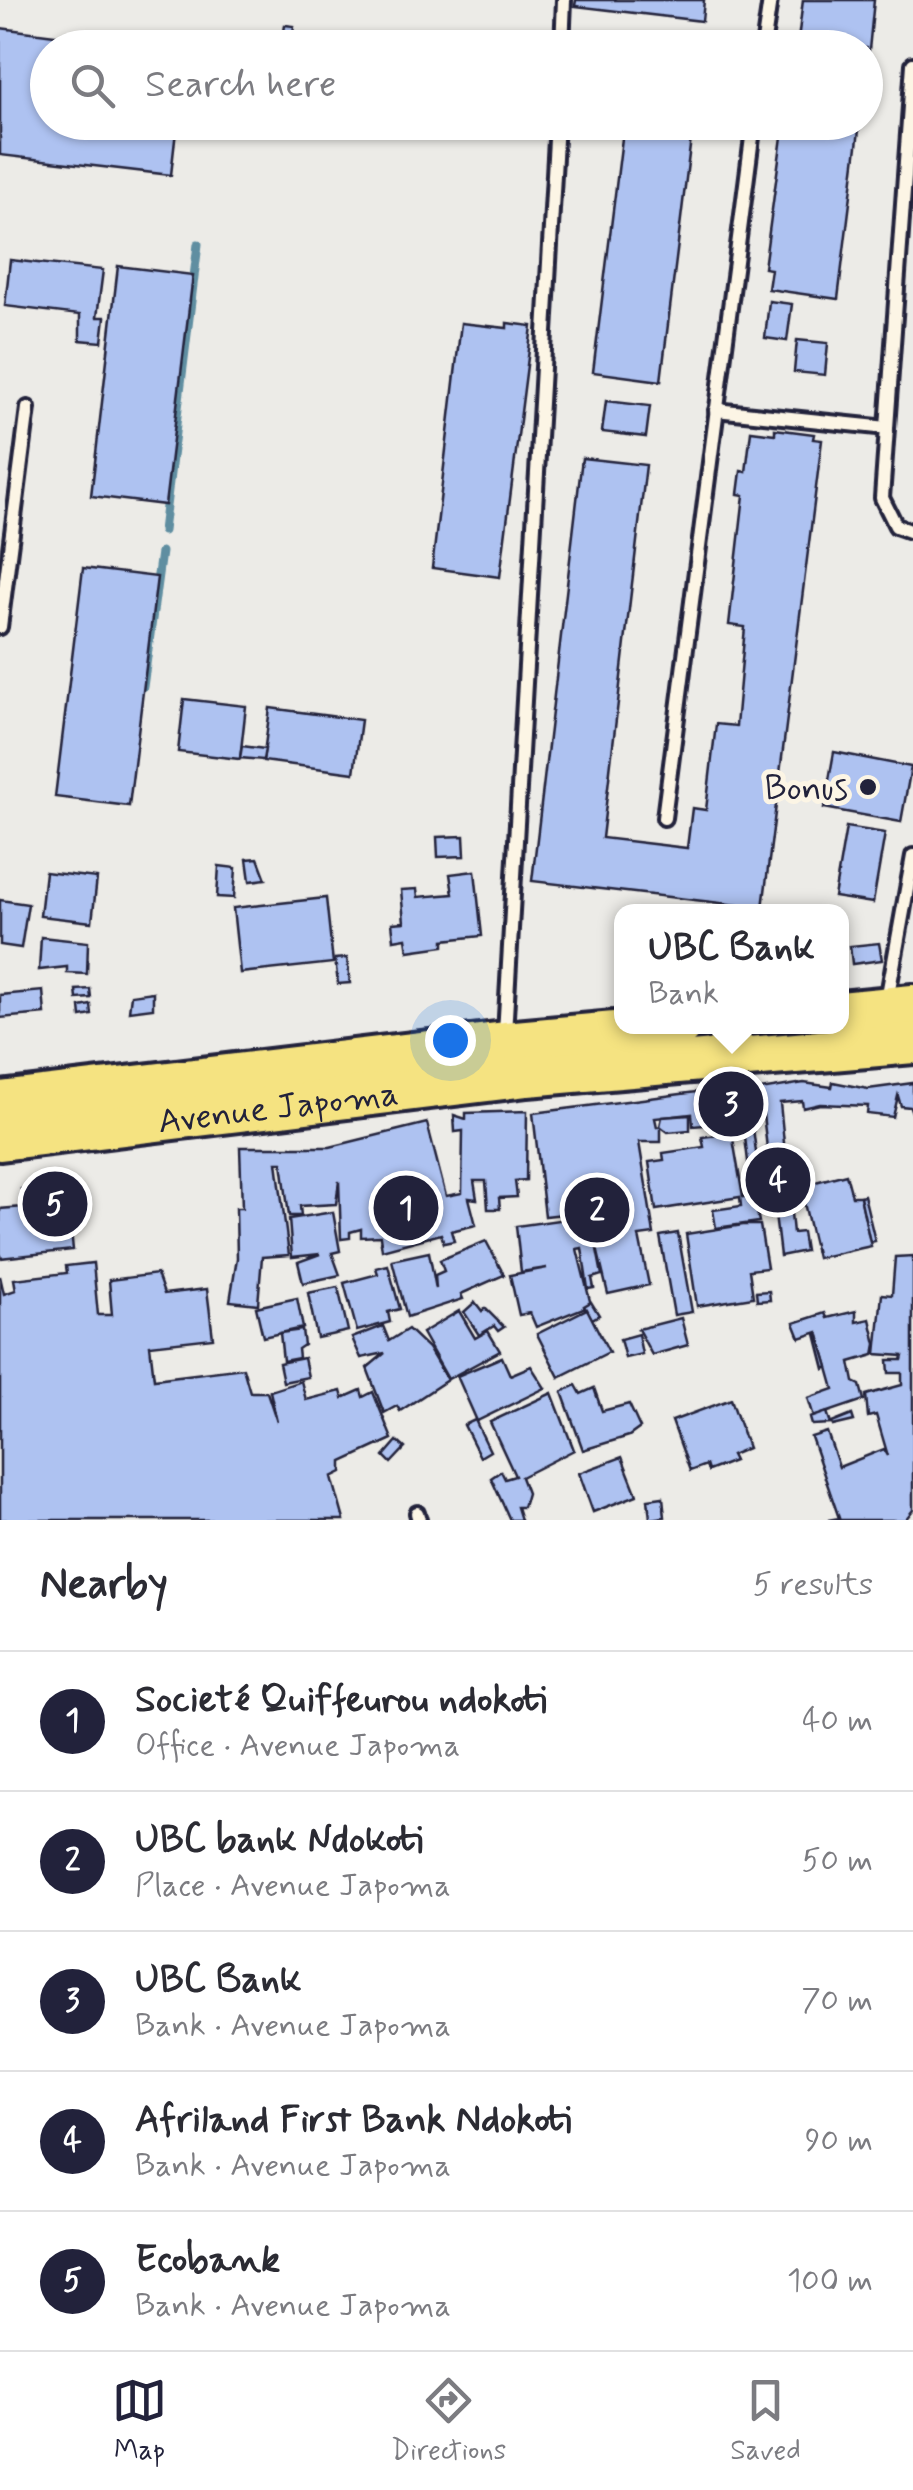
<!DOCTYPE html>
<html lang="en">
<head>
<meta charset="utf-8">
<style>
  body { margin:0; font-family:Mynerve,sans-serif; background:#f7f7f7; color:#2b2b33 }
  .you { position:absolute; left:450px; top:1040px; width:35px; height:35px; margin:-25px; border:8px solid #fff; border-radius:50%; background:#1a73e8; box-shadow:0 0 0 15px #1a73e833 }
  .badge { display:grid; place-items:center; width:65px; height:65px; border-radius:50%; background:#22223b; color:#fff; font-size:32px; font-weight:700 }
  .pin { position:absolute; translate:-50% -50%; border:5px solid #fff; box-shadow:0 2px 10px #0006 }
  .popup { position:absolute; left:614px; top:904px; width:235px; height:130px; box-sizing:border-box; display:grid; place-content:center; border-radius:20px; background:#fff; filter:drop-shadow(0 2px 8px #0005); font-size:32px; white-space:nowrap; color:#7c7c81 }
  .popup b { font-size:38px; color:#2b2b33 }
  .popup::after { content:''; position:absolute; left:50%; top:100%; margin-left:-20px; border:20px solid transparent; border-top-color:#fff }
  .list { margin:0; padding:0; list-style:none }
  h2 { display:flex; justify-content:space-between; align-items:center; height:130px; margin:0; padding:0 40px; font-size:42px }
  h2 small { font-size:32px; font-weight:400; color:#7c7c81 }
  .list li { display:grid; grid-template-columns:65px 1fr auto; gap:30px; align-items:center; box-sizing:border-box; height:140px; padding:0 40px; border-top:2px solid #e1e1e2 }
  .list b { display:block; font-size:38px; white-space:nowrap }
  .list p { margin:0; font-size:32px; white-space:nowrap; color:#7c7c81 }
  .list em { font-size:32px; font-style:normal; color:#7c7c81 }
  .icon { flex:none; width:55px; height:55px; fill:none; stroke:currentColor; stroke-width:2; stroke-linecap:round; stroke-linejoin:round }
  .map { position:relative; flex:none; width:913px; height:1520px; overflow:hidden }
  .search { position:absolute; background:#fff; box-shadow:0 2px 8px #0004; left:30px; right:30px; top:30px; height:110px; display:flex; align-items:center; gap:25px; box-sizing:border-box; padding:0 35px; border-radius:55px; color:#7c7c81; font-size:38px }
  .sheet { height:830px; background:#fff }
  nav { display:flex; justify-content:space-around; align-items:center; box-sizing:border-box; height:140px; border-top:2px solid #e1e1e2; background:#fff; font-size:28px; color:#7c7c81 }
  nav a { display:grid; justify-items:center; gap:5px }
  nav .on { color:#22223b }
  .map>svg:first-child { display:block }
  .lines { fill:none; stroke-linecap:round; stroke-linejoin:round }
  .stream { stroke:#5f8ea1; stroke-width:9 }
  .building { fill:#aec2f1; stroke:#22223b; stroke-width:2.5 }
  .lane-casing { stroke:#22223b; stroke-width:20 }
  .primary-casing { stroke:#22223b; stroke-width:48 }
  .lane { stroke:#fcf5e5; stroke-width:12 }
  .primary { stroke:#f5e381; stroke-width:40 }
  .poi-dot { fill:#22223b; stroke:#fcf5e5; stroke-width:4 }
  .labels { text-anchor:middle; stroke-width:10; stroke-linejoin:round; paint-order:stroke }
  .poi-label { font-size:35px; fill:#22223b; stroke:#fcf5e5; text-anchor:end }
  .street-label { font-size:35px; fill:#22223b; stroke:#fcf5e5 }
</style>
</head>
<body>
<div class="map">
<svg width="913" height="1520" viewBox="0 0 913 1520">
  <rect width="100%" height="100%" fill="#ecebe7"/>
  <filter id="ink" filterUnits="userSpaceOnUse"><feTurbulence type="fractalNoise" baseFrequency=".01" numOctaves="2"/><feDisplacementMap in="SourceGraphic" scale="20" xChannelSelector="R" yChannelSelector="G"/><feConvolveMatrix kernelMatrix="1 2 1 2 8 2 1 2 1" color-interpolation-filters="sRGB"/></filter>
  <g filter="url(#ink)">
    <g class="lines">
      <g class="stream">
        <path d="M163 531 198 244"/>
        <path d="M143 687 161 552"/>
      </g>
    </g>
    <g class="building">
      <path d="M576 0H704L702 21 575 6Z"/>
      <path d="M803 0H874L866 80V48H797Z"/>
      <path d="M285 25 294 26 292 41 313 43 312 48H262L263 37 283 39Z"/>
      <path d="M0 28 156 48H48V122H177L171 175 0 155Z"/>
      <path d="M624 122 692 130 661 381 593 372Z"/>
      <path d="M784 122H860L838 299 768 289 771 269 764 268Z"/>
      <path d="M10 260 103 270 97 317H105L102 342 80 340V315L5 306Z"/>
      <path d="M118 266 193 275 165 505 91 496Z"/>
      <path d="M769 301 792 304 787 341 765 338Z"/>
      <path d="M461 323 507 328V323L532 326 500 577 432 568Z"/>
      <path d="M797 340 828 343 825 375 794 372Z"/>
      <path d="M606 401 650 406 646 437 602 432Z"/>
      <path d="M775 429 814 434 813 439 822 440 763 908 532 881 582 458 646 465 602 838 687 848 692 808 706 810 716 724 736 726 745 627 729 625 744 495 738 494 741 471 746 472 751 431 775 434Z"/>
      <path d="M83 568 157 577 129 806 55 797Z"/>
      <path d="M184 699 246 706 240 759 178 752Z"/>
      <path d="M270 708 361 720 354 773 263 761Z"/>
      <path d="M242 746 265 749 263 760 240 758Z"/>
      <path d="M834 752 911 767 901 822 824 808Z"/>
      <path d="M846 827 885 833 873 903 834 897Z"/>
      <path d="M464 836 465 856 438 857 437 837Z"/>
      <path d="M258 858 266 879 250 881 247 859Z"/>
      <path d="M219 866 236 868 234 898 217 897Z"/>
      <path d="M475 871 482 936 444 940V946L408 951 406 938 394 940 392 923 404 922 401 890 417 889 418 897 453 894 450 874Z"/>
      <path d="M45 872 97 878 92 922 40 916Z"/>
      <path d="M326 898 333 963 240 973 233 908Z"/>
      <path d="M0 900 28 904 21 948 0 945Z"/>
      <path d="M41 937 88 942 87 974 67 973V967L39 970Z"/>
      <path d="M879 943 882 960 852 964 850 946Z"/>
      <path d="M347 958 350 983 338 984 335 959Z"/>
      <path d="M90 989 91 998 77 999 76 990Z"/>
      <path d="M43 991 45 1014 0 1018V995Z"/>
      <path d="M153 992V1008L129 1011 131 995Z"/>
      <path d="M91 1005 92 1015 81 1017 80 1007Z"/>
      <path d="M833 1082 868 1089 913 1083V1115L910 1107 901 1106 898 1096 893 1117 867 1114 868 1106 820 1104 803 1108 802 1101 780 1103 793 1233 802 1232 805 1251 780 1256 760 1090 804 1083 832 1087Z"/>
      <path d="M728 1088V1092L748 1088 758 1168 749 1169 743 1122 693 1126 692 1114 655 1118 657 1127 661 1126V1142H639L654 1234 639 1236 649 1285 608 1294 596 1244 602 1275 592 1278 594 1288 588 1289 582 1248 577 1249 591 1305 536 1327 530 1313 519 1315 510 1275 547 1268 521 1272 516 1226 573 1218 572 1213 545 1216 533 1113Z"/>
      <path d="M527 1111 526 1180 515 1181 517 1197 499 1198 500 1209H488L486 1181H474L477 1199 469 1198 476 1225 451 1231 454 1241 444 1243 441 1234 382 1250 380 1236 361 1237V1229L350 1232V1238L341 1239 339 1181 336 1204 300 1206 301 1216H289L282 1162H277L289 1255 262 1257 258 1304 230 1301 237 1258 236 1208H242L240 1147H330L427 1123 446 1196 462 1193 463 1131 455 1132 454 1115 466 1119V1113Z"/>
      <path d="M690 1115V1130L668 1132 660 1126 662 1117Z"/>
      <path d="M732 1133 743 1197 754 1195 759 1222 716 1228 713 1210 741 1206 740 1197 656 1210 649 1162 664 1160 663 1153 704 1147 702 1137Z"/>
      <path d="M846 1174 852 1196H860L871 1246 817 1258 800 1186Z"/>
      <path d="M38 1187 39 1205 68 1202 73 1250 0 1258V1209L23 1207 21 1189Z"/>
      <path d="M864 1195 875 1241 870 1242 860 1196Z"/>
      <path d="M333 1212 340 1251 332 1253 340 1275 303 1283 298 1262 320 1254 292 1257 289 1219Z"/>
      <path d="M743 1225H760L767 1268 749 1270 753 1297 697 1306 686 1234Z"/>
      <path d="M678 1233 692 1312 674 1315 660 1236Z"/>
      <path d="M486 1241 504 1275 461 1294 463 1299 407 1317 392 1260 429 1252 436 1289 435 1275 444 1271 440 1260Z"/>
      <path d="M913 1256V1510L905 1520H828L839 1518 811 1437 827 1432 839 1467 884 1449 888 1456 876 1415 868 1417 866 1395 902 1385V1373H889L888 1360H902L903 1356 876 1354 882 1294 892 1295 895 1257Z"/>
      <path d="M93 1263 98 1315H112L109 1280 157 1274 164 1294 207 1289 213 1338 150 1345 154 1379 243 1368 250 1392H267L277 1422 270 1391 301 1381 306 1400 341 1391 343 1398 361 1390 363 1397 373 1392 392 1439 342 1462V1472L332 1477 344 1520H0V1276L4 1294 16 1290 14 1279 67 1273 66 1266Z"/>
      <path d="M388 1265 400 1309 388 1312 390 1322 357 1331 344 1283 378 1274 376 1268Z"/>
      <path d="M338 1287 348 1331 317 1338 308 1293Z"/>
      <path d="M769 1291 770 1300 757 1301 756 1292Z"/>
      <path d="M297 1298 303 1328 263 1337 256 1307Z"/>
      <path d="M475 1302 482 1311 485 1308 504 1327 498 1331 494 1326 479 1335 464 1312Z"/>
      <path d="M591 1302 599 1315 592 1319 584 1306Z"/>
      <path d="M587 1309 609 1352 559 1377 537 1334Z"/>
      <path d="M459 1311 475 1338 488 1331 500 1351 448 1379 422 1333Z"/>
      <path d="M856 1311V1322L870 1319 876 1344 874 1355 850 1362 854 1382 860 1385 864 1400 814 1417 808 1398 834 1389 818 1332 800 1338 794 1323 825 1313 827 1318Z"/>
      <path d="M681 1318 688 1345 652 1355 638 1329Z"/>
      <path d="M383 1326 389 1341 408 1329 428 1348 447 1380 400 1411 397 1406 384 1413 367 1368 385 1353 361 1358 352 1338Z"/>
      <path d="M302 1330 304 1345 298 1349 299 1358 283 1361 280 1333Z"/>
      <path d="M818 1333 828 1367 825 1369 816 1334Z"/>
      <path d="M638 1334 642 1354 625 1358 620 1339Z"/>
      <path d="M502 1357 510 1375 531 1366 545 1388 477 1421 457 1376Z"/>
      <path d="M304 1358 308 1377 283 1382 279 1363Z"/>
      <path d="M576 1385 581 1394 594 1388 602 1411 629 1404 640 1428 629 1436 583 1450 562 1392Z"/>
      <path d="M552 1393 574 1450 521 1477 527 1493 523 1507H517L521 1520H510L491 1478 501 1471 505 1479 515 1476 490 1422Z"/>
      <path d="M731 1399 748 1448 731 1455 734 1461 708 1471 706 1465 690 1471 672 1421Z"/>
      <path d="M827 1412 831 1424 812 1425 810 1418Z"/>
      <path d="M852 1415 854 1421 833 1426 832 1423Z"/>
      <path d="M475 1420 490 1451 480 1457 464 1425Z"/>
      <path d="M397 1441 405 1448 391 1463 384 1456Z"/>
      <path d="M622 1457 637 1495 593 1512 579 1473Z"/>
      <path d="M663 1497 665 1517 650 1519 648 1499Z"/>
    </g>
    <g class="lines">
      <g class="lane-casing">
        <g id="lane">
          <path d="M562 48 564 0"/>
          <path d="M763 48 770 0"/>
          <path d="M913 64 882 498 896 526 913 532"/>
          <path d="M716 410 887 428"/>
          <path d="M0 627 28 408"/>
          <path d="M664 818 754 122"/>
          <path d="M887 1000 913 856"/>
          <path d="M505 1034 557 122"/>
          <path d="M417 1513 419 1520"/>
        </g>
      </g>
      <g class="primary-casing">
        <g id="primary">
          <path d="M841 1012 913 1005"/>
          <path d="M0 1102 505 1042 681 1026"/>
          <path id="s1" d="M0 1140 527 1076 913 1043"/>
        </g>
      </g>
      <use href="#lane" class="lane"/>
      <use href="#primary" class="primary"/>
    </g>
  </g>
  <circle class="poi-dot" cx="868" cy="787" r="10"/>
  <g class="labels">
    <g class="poi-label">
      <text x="848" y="799">Bonus</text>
    </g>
    <g class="street-label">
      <text dy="12" stroke="none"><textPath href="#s1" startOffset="280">Avenue Japoma</textPath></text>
    </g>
  </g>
</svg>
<div class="you"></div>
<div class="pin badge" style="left:406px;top:1208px">1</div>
<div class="pin badge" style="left:597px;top:1210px">2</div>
<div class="pin badge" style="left:731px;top:1104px">3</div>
<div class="popup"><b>UBC Bank</b>Bank</div>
<div class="pin badge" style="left:778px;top:1180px">4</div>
<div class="pin badge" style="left:55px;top:1204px">5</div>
<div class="search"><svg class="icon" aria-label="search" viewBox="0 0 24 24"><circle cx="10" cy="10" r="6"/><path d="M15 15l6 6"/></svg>Search here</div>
</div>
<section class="sheet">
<h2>Nearby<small>5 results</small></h2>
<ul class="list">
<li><span class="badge">1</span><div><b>Societé Quiffeurou ndokoti</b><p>Office · Avenue Japoma</p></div><em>40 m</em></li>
<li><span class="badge">2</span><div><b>UBC bank Ndokoti</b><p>Place · Avenue Japoma</p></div><em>50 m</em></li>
<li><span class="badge">3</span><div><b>UBC Bank</b><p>Bank · Avenue Japoma</p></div><em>70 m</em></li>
<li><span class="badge">4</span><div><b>Afriland First Bank Ndokoti</b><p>Bank · Avenue Japoma</p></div><em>90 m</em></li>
<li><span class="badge">5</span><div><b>Ecobank</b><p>Bank · Avenue Japoma</p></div><em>100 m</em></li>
</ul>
</section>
<nav>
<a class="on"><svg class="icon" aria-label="map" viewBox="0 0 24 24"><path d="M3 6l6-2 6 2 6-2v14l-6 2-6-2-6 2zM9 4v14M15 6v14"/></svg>Map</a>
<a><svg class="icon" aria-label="directions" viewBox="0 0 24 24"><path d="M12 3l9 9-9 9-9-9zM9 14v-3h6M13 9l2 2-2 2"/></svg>Directions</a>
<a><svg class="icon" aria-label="saved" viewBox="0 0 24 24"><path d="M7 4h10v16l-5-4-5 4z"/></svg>Saved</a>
</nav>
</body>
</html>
